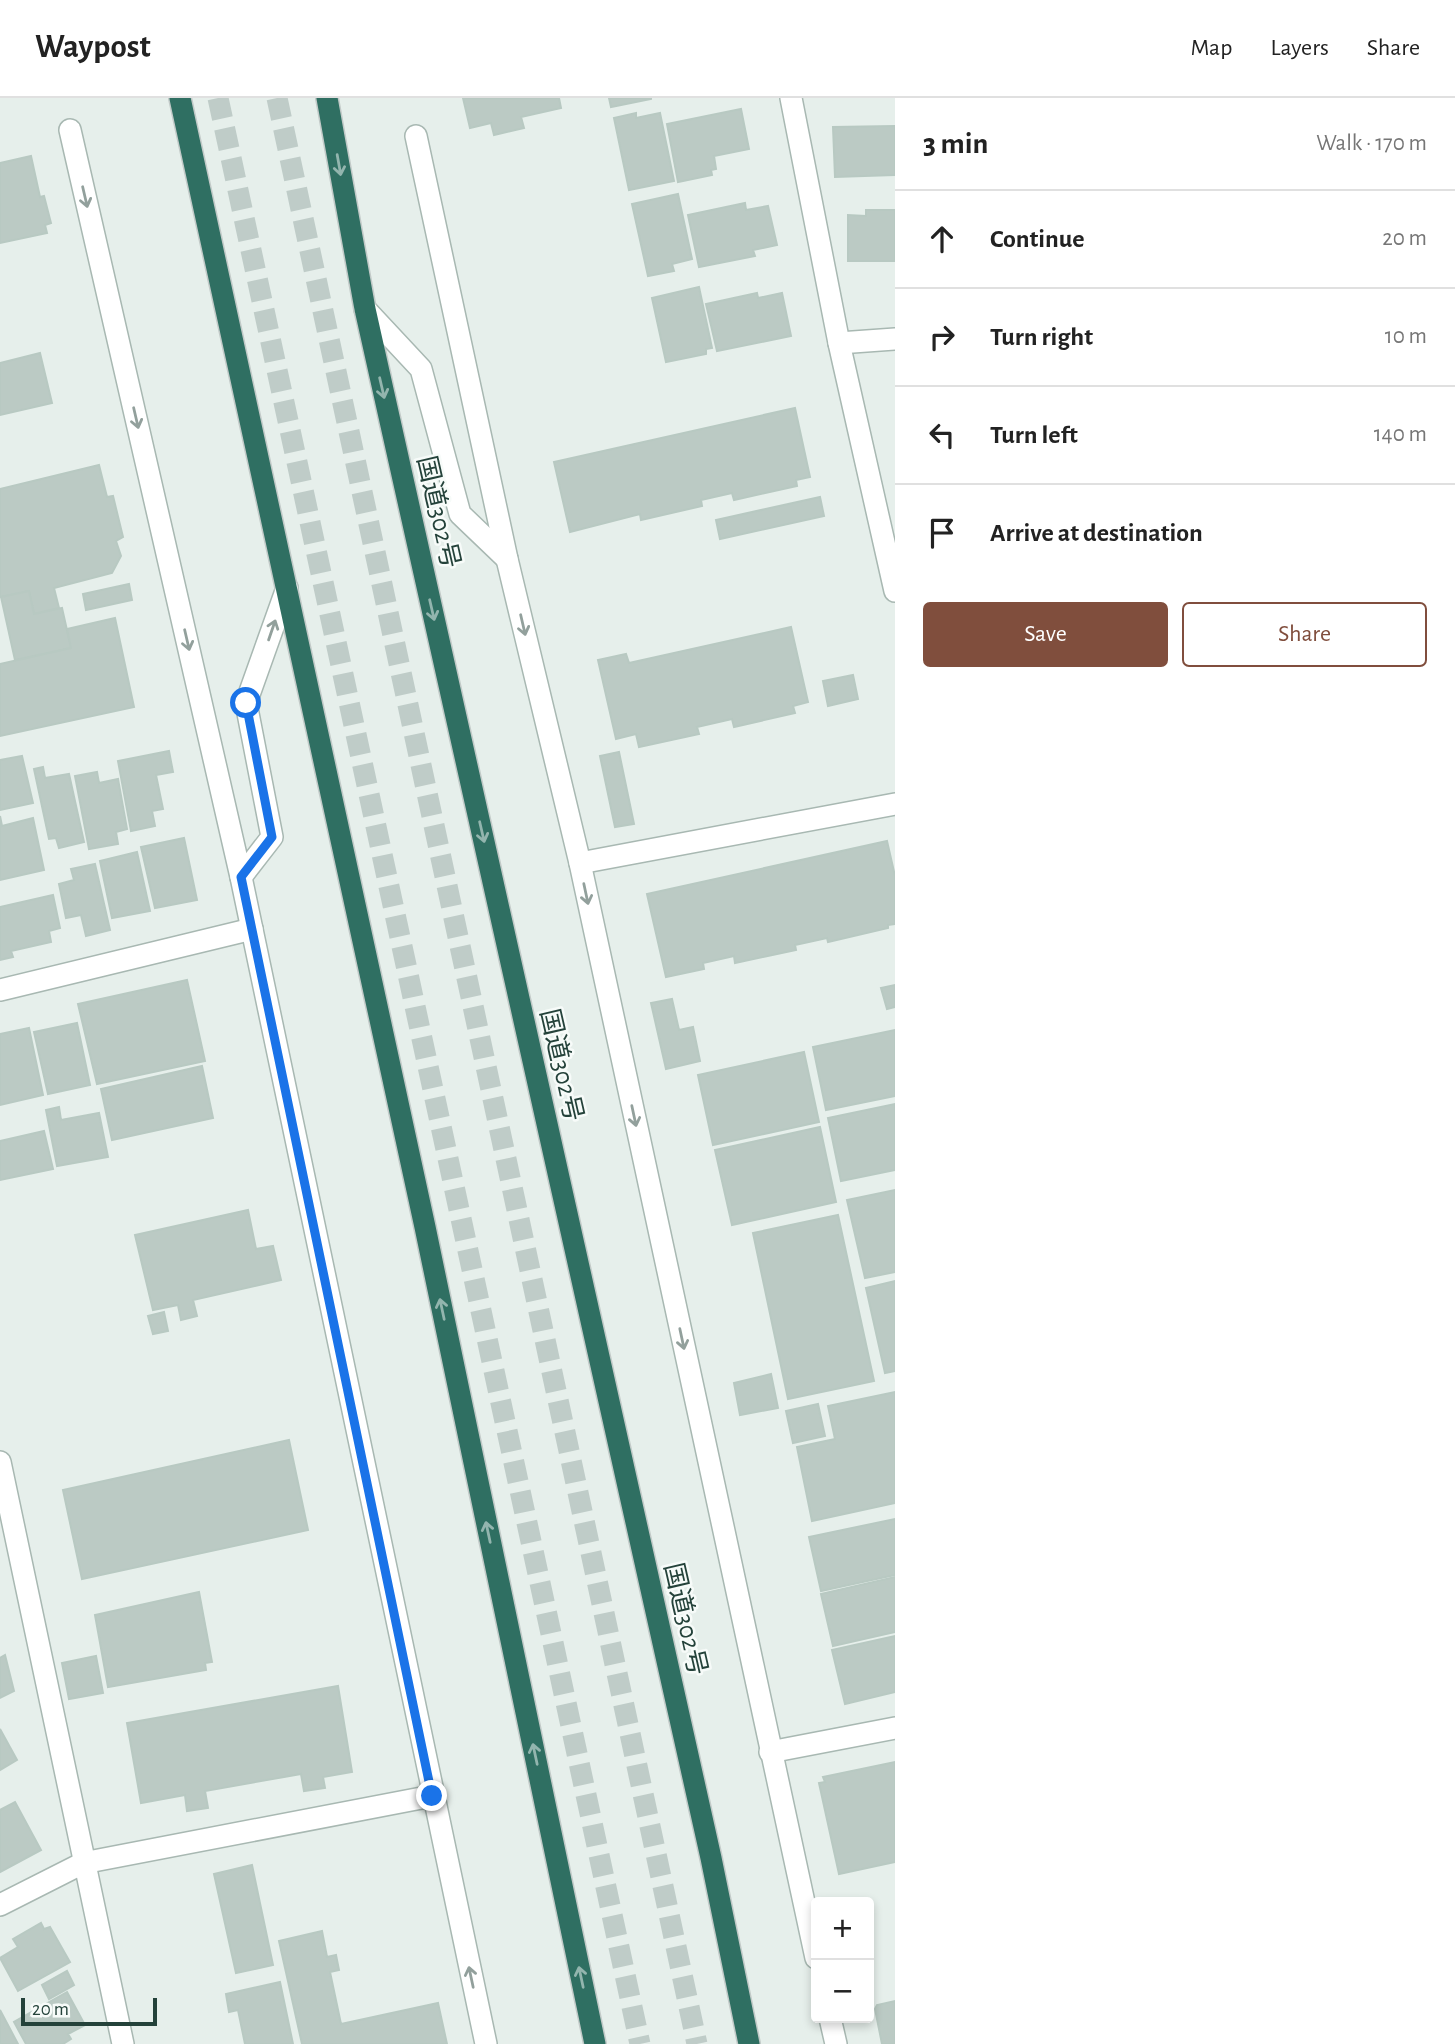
<!DOCTYPE html>
<html lang="en">
<head>
<meta charset="utf-8">
<style>
  body { margin:0; font-family:"Alegreya Sans","Noto Sans JP",sans-serif; background:#f6f6f6; color:#222 }
  .controls { position:absolute; right:21px; bottom:21px; display:grid; overflow:hidden; border-radius:7px; box-shadow:0 4px 10px #0003 }
  .controls button { width:63px; height:63px; display:grid; place-items:center; padding:0; border:0; border-bottom:2px solid #e0e0e0; background:#fff; color:#222; font:35px sans-serif }
  .scale { position:absolute; left:21px; bottom:18px; width:136px; box-sizing:border-box; padding-left:7px; border:4px solid #24423a; border-top:0; font-size:19px; line-height:24px; white-space:nowrap; color:#24423a; -webkit-text-stroke:5px #f7fbf9; paint-order:stroke }
  .stop { position:absolute; width:21px; height:21px; margin:-16px; border:5px solid #1a73e8; border-radius:50%; background:#fff }
  .stop.end { background:#1a73e8; border-color:#fff; box-shadow:0 2px 7px #0008 }
  .list { margin:0; padding:0; list-style:none }
  h2 { display:flex; justify-content:space-between; align-items:center; height:91px; margin:0; padding:0 28px; font-size:30px }
  h2 small { font-size:23px; font-weight:400; color:#767676 }
  .list li { display:grid; grid-template-columns:46px 1fr auto; gap:21px; align-items:center; box-sizing:border-box; height:98px; padding:0 28px; border-top:2px solid #e0e0e0 }
  .list b { display:block; font-size:26px; white-space:nowrap }
  .list em { font-size:23px; font-style:normal; color:#767676 }
  .actions { display:flex; gap:14px; padding:21px 28px }
  .actions a { flex:1; padding:16px 0; border:2px solid #804e3d; border-radius:7px; text-align:center; font-size:24px; color:#804e3d }
  .actions .main { background:#804e3d; color:#fff }
  .icon { flex:none; width:38px; height:38px; fill:none; stroke:currentColor; stroke-width:2; stroke-linecap:round; stroke-linejoin:round }
  .map { position:relative; flex:none; width:895px; height:1946px; overflow:hidden }
  header { display:flex; align-items:center; gap:42px; box-sizing:border-box; height:98px; padding:0 35px; background:#fff; border-bottom:2px solid #e0e0e0 }
  header strong { font-size:33px }
  nav { display:flex; gap:38px; margin-inline-start:auto; font-size:24px }
  main { display:flex }
  aside { flex:1; background:#fff }
  .map>svg:first-child { display:block }
  .building { fill:#bbcac4; stroke:#b8c9c2; stroke-width:2 }
  .lines { fill:none; stroke-linecap:round; stroke-linejoin:round }
  .highway-tunnel { stroke:#bfccc8; stroke-width:21; stroke-dasharray:21 10; stroke-linecap:butt }
  .minor-casing { stroke:#a8b8b2; stroke-width:24 }
  .highway-casing { stroke:#c2cac8; stroke-width:24 }
  .minor { stroke:#fff; stroke-width:21 }
  .highway { stroke:#2f6f62; stroke-width:21 }
  .oneway { stroke:#93b5ae }
  .oneway2 { stroke:#92a09c }
  .route { stroke:#1a73e8; stroke-width:9 }
  .labels { text-anchor:middle; stroke-width:5; stroke-linejoin:round; paint-order:stroke }
  .street-label { font-size:26px; fill:#24423a; stroke:#f7fbf9 }
</style>
</head>
<body>
<header>
<strong>Waypost</strong>
<nav><a>Map</a><a>Layers</a><a>Share</a></nav>
</header>
<main>
<div class="map">
<svg width="895" height="1946" viewBox="0 0 895 1946">
  <rect width="100%" height="100%" fill="#e6efeb"/>
  <g class="building">
    <path d="M463 0H559L561 10 521 19 524 30 494 37 491 25 470 30Z"/>
    <path d="M609 0H651V1L611 9Z"/>
    <path d="M741 11 749 51 714 58 716 71 711 72 712 77 678 84 667 26Z"/>
    <path d="M636 15V20L660 15 674 83 629 92 614 20Z"/>
    <path d="M895 28V77L835 79 833 29Z"/>
    <path d="M31 58 40 99 44 98 51 125 45 127 47 135 0 145V65Z"/>
    <path d="M678 96 692 161 672 166 674 173 648 178 632 106Z"/>
    <path d="M745 105 746 112 768 108 777 147 753 152 755 158 699 169 688 117Z"/>
    <path d="M866 112H895V163H848V117L866 118Z"/>
    <path d="M699 189 712 250 706 251V256L666 264 652 200Z"/>
    <path d="M757 195 758 200 782 195 791 238 717 253 706 206Z"/>
    <path d="M40 255 52 305 0 317V265Z"/>
    <path d="M795 310 810 379 796 382 797 388 734 402 732 395 701 402 702 408 641 422 640 416 570 434 554 364Z"/>
    <path d="M99 367 107 399 113 398 123 439 116 443 121 458 112 475 54 490 59 510 34 516 29 493 0 499V391Z"/>
    <path d="M820 399 824 418 720 441 716 422Z"/>
    <path d="M129 486 132 502 86 512 83 496Z"/>
    <path d="M29 493 34 516 62 510 71 550 15 562 1 499Z"/>
    <path d="M115 520 134 609 0 638V566L71 550 67 531Z"/>
    <path d="M791 529 808 604 793 608 795 615 734 629 732 621 697 629 699 636 639 649 636 636 616 641 598 562 626 556 629 565Z"/>
    <path d="M853 577 858 601 828 608 823 583Z"/>
    <path d="M169 653 173 674 156 677 163 711 152 713 155 728 131 733 118 663Z"/>
    <path d="M619 654 634 726 615 729 600 658Z"/>
    <path d="M22 658 33 705 0 712V662Z"/>
    <path d="M43 669 45 680 69 676 84 744 59 750 56 740 49 741 34 671Z"/>
    <path d="M97 674 99 685 118 681 127 731 116 734 118 746 89 751 75 678Z"/>
    <path d="M0 718 2 728 33 720 44 772 0 782Z"/>
    <path d="M184 740 197 802 155 810 141 749Z"/>
    <path d="M887 743 895 778V826L888 827V830L828 844 827 840 795 847 796 852 735 865 734 858 703 865 704 871 666 879 647 796Z"/>
    <path d="M137 754 150 813 112 820 100 763Z"/>
    <path d="M95 766 110 832 86 838 81 817 66 820 59 786 74 782 71 771Z"/>
    <path d="M53 797 60 830 49 833 51 844 11 853 13 859 0 862V809Z"/>
    <path d="M187 882 205 963 97 986 78 906Z"/>
    <path d="M895 887V909L887 911 881 890Z"/>
    <path d="M672 901 679 932 693 929 700 963 666 971 651 905Z"/>
    <path d="M77 925 90 987 48 996 34 934Z"/>
    <path d="M29 930 43 997 0 1007V936Z"/>
    <path d="M895 932V998L826 1012 813 949Z"/>
    <path d="M804 954 819 1024 713 1047 698 977Z"/>
    <path d="M202 968 213 1020 112 1042 101 991Z"/>
    <path d="M895 1006V1072L841 1083 828 1020Z"/>
    <path d="M59 1009 61 1022 99 1015 108 1059 57 1068 46 1012Z"/>
    <path d="M820 1029 836 1104 732 1127 715 1052Z"/>
    <path d="M44 1033 53 1071 0 1082V1043Z"/>
    <path d="M895 1092V1174L865 1180 847 1102Z"/>
    <path d="M248 1112 256 1151 273 1148 281 1182 193 1202 197 1218 181 1222 178 1207 153 1212 135 1137Z"/>
    <path d="M838 1117 874 1283 788 1301 753 1135Z"/>
    <path d="M895 1183V1273L885 1275 866 1190Z"/>
    <path d="M164 1214 168 1233 153 1236 148 1218Z"/>
    <path d="M771 1276 778 1310 740 1317 734 1285Z"/>
    <path d="M895 1294V1405L812 1423 797 1349 835 1341 828 1308Z"/>
    <path d="M818 1306 825 1338 793 1345 786 1313Z"/>
    <path d="M289 1342 308 1432 82 1481 63 1392Z"/>
    <path d="M895 1421V1477L821 1493 809 1439Z"/>
    <path d="M895 1479V1534L833 1548 821 1496Z"/>
    <path d="M199 1494 212 1564 205 1565 206 1572 108 1589 95 1517Z"/>
    <path d="M895 1538V1594L845 1606 832 1552Z"/>
    <path d="M5 1557 14 1593 0 1600V1560Z"/>
    <path d="M96 1558 103 1595 69 1601 62 1565Z"/>
    <path d="M338 1588 352 1674 323 1679 325 1690 304 1693 301 1676 205 1693 208 1710 187 1713 185 1697 141 1705 127 1625Z"/>
    <path d="M0 1631 17 1662 0 1672Z"/>
    <path d="M895 1664V1764L839 1776 819 1685 825 1684 823 1679Z"/>
    <path d="M15 1704 41 1752 0 1774V1712Z"/>
    <path d="M252 1767 273 1867 236 1875 214 1776Z"/>
    <path d="M41 1825 44 1831 50 1829 70 1864 18 1893 0 1860 18 1849 13 1841Z"/>
    <path d="M322 1833 327 1859 336 1857 339 1872 330 1874 341 1926 438 1905 447 1946H302L279 1843Z"/>
    <path d="M67 1873 74 1887 49 1901 42 1887Z"/>
    <path d="M280 1884 293 1946H245L238 1912 229 1914 226 1896Z"/>
    <path d="M67 1894 85 1927 68 1936 71 1941 63 1946H26L14 1924Z"/>
    <path d="M895 1903V1946H882L875 1911 877 1907Z"/>
    <path d="M0 1912 18 1946H0Z"/>
  </g>
  <g class="lines">
    <g class="highway-tunnel">
      <path d="M218 0 640 1946"/>
      <path d="M277 0 697 1946"/>
    </g>
    <g class="minor-casing">
      <g id="minor">
        <path d="M791 0 839 245 895 493"/>
        <path d="M70 32 241 779 486 1946"/>
        <path d="M416 38 507 461 580 765 816 1860"/>
        <path d="M365 211 421 271 460 416 507 461"/>
        <path d="M839 245 895 241"/>
        <path d="M580 765 895 706"/>
        <path d="M241 779 272 739 246 605 287 490"/>
        <path d="M0 892 252 831"/>
        <path d="M0 1364 123 1946"/>
        <path d="M770 1654 895 1630"/>
        <path d="M0 1807 83 1765 432 1698"/>
        <path d="M830 1920 836 1946"/>
      </g>
    </g>
    <g class="highway-casing">
      <g id="highway">
        <path d="M180 0 425 1129 595 1946"/>
        <path d="M327 0 365 211 711 1760 749 1946"/>
      </g>
    </g>
    <use href="#minor" class="minor"/>
    <use href="#highway" class="highway"/>
  </g>
  <defs><path id="oneway-shaft" d="M-6 0H5M1.5-3L5.5 0L1.5 3" fill="none" stroke-width="1.6" stroke-linecap="round" stroke-linejoin="round" transform="scale(1.75)"/></defs>
  <g class="oneway">
    <use href="#oneway-shaft" transform="translate(339 67) rotate(80)"/>
    <use href="#oneway-shaft" transform="translate(382 290) rotate(77)"/>
    <use href="#oneway-shaft" transform="translate(432 512) rotate(77)"/>
    <use href="#oneway-shaft" transform="translate(482 734) rotate(77)"/>
    <use href="#oneway-shaft" transform="translate(442 1211) rotate(-102)"/>
    <use href="#oneway-shaft" transform="translate(488 1434) rotate(-102)"/>
    <use href="#oneway-shaft" transform="translate(535 1656) rotate(-102)"/>
    <use href="#oneway-shaft" transform="translate(581 1879) rotate(-102)"/>
  </g>
  <g class="oneway2">
    <use href="#oneway-shaft" transform="translate(85 99) rotate(77)"/>
    <use href="#oneway-shaft" transform="translate(136 320) rotate(77)"/>
    <use href="#oneway-shaft" transform="translate(523 527) rotate(77)"/>
    <use href="#oneway-shaft" transform="translate(272 532) rotate(-71)"/>
    <use href="#oneway-shaft" transform="translate(187 542) rotate(77)"/>
    <use href="#oneway-shaft" transform="translate(586 796) rotate(78)"/>
    <use href="#oneway-shaft" transform="translate(634 1018) rotate(78)"/>
    <use href="#oneway-shaft" transform="translate(682 1241) rotate(78)"/>
    <use href="#oneway-shaft" transform="translate(471 1879) rotate(-102)"/>
  </g>
  <g class="lines">
    <path class="route" d="M246 605 272 739 241 779 432 1698"/>
  </g>
  <g class="labels">
    <g class="street-label">
      <text transform="translate(439 414) rotate(77)" y="9">国道302号</text>
      <text transform="translate(562 967) rotate(77)" y="9">国道302号</text>
      <text transform="translate(686 1521) rotate(77)" y="9">国道302号</text>
    </g>
  </g>
</svg>
<div class="controls">
<button>+</button>
<button>−</button>
</div>
<div class="scale">20 m</div>
<div class="stop" style="left:246px;top:605px"></div>
<div class="stop end" style="left:432px;top:1698px"></div>
</div>
<aside>
<h2>3 min<small>Walk · 170 m</small></h2>
<ul class="list">
<li><svg class="icon" aria-label="ahead" viewBox="0 0 24 24"><path d="M12 20V5M6 11l6-6 6 6"/></svg><div><b>Continue</b></div><em>20 m</em></li>
<li><svg class="icon" aria-label="right" viewBox="0 0 24 24"><path d="M7 20v-9h11M14 6l5 5-5 5"/></svg><div><b>Turn right</b></div><em>10 m</em></li>
<li><svg class="icon" aria-label="left" viewBox="0 0 24 24"><path d="M17 20v-9H6M10 6l-5 5 5 5"/></svg><div><b>Turn left</b></div><em>140 m</em></li>
<li><svg class="icon" aria-label="arrive" viewBox="0 0 24 24"><path d="M6 21V4h12l-3 4 3 4H6"/></svg><div><b>Arrive at destination</b></div></li>
</ul>
<div class="actions"><a class="main">Save</a><a>Share</a></div>
</aside>
</main>
</body>
</html>
